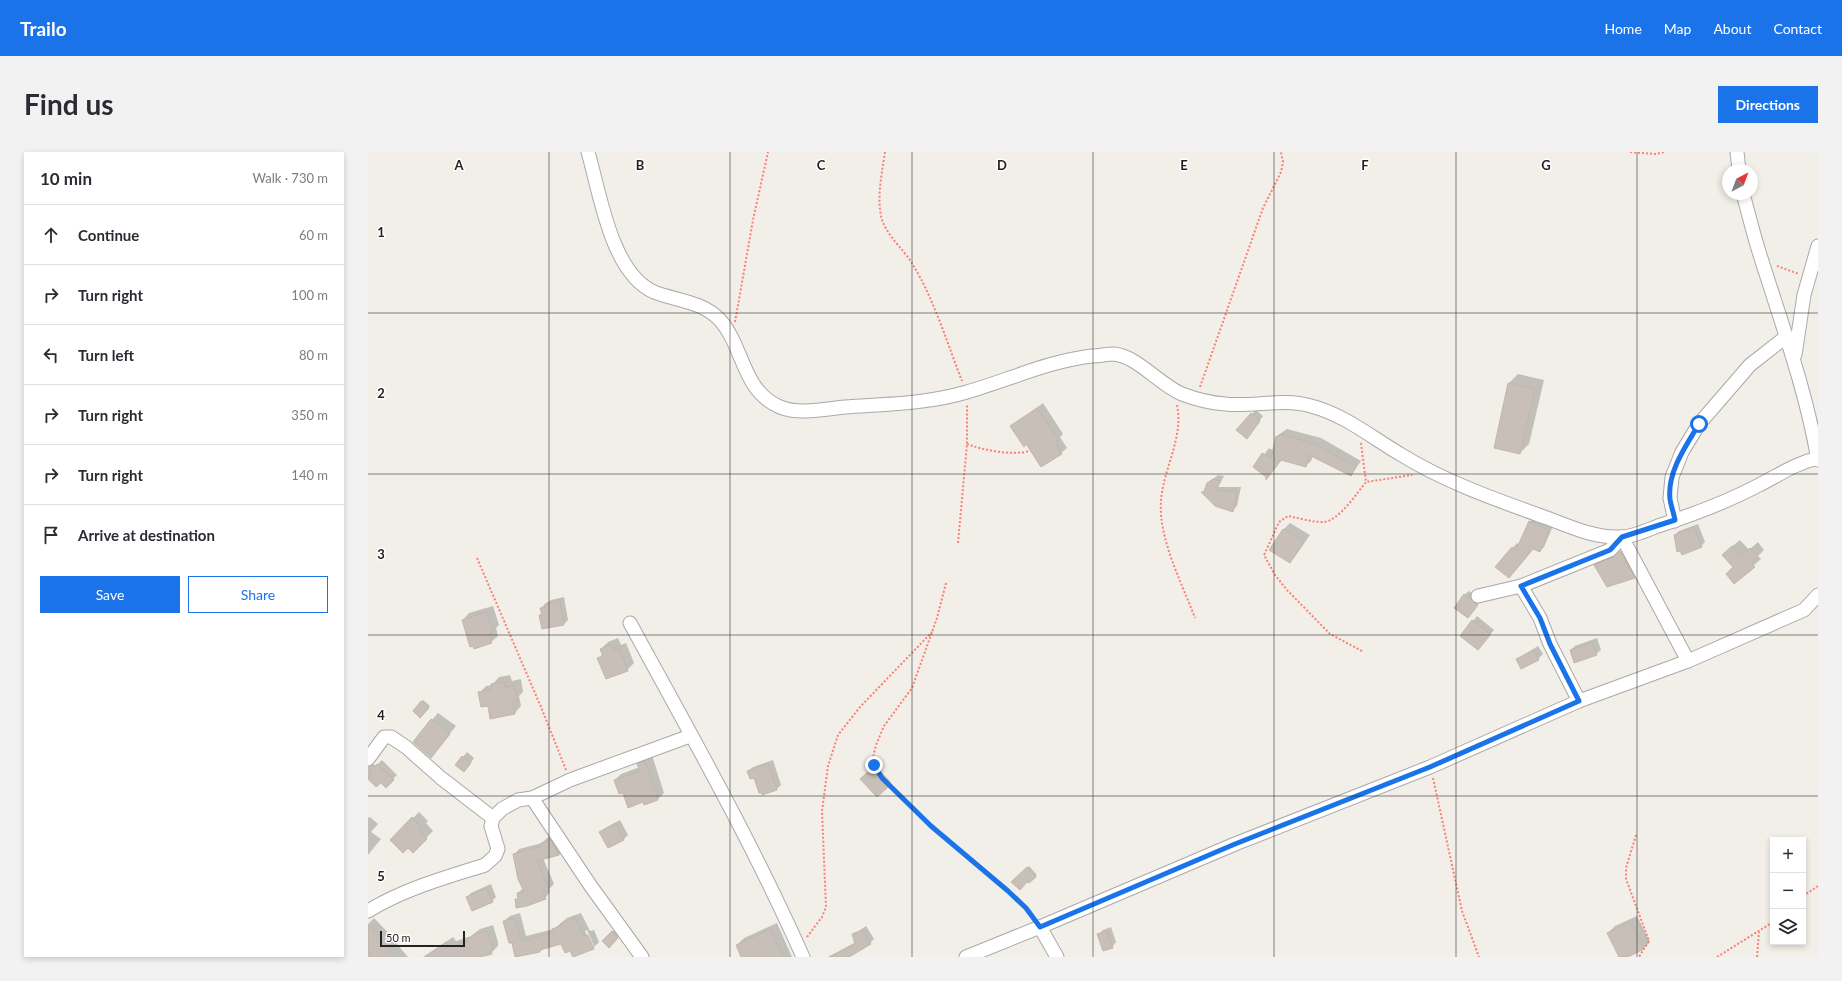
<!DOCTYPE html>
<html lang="en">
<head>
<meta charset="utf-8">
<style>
  body { margin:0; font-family:Lato,sans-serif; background:#f2f2f3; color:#2b2b33 }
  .controls { position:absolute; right:12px; bottom:12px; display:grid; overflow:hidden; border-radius:0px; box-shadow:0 2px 6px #0003 }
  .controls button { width:36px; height:36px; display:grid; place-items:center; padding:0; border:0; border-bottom:1px solid #e1e1e2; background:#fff; color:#2b2b33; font:20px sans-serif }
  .compass { position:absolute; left:1354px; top:12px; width:36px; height:36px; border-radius:50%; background:#fff; box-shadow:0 2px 6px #0003; rotate:41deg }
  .scale { position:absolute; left:12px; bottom:10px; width:85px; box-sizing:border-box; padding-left:4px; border:2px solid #222; border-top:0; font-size:11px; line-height:14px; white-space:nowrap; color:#222; -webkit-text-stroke:3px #fff; paint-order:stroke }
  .stop { position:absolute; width:12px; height:12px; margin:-9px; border:3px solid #1a73e8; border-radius:50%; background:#fff }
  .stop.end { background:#1a73e8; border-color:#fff; box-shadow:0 1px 4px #0008 }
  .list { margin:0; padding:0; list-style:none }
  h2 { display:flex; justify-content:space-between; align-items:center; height:52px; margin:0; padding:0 16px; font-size:17px }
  h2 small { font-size:13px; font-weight:400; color:#7c7c81 }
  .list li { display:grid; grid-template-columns:26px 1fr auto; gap:12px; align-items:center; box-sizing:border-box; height:60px; padding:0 16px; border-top:1px solid #e1e1e2 }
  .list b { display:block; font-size:15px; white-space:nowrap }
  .list em { font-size:13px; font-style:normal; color:#7c7c81 }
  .actions { display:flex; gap:8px; padding:12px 16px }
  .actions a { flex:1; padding:9px 0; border:1px solid #1a73e8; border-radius:0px; text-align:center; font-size:14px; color:#1a73e8 }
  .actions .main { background:#1a73e8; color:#fff }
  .icon { flex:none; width:22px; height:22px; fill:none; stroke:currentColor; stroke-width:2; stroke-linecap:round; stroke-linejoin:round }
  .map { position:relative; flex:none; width:1450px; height:805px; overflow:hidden; border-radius:0px }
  header { display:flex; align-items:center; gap:24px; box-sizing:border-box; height:56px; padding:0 20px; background:#1a73e8; color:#fff }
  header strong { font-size:19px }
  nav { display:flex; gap:22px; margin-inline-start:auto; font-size:14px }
  .intro { display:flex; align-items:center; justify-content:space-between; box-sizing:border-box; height:96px; padding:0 24px }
  h1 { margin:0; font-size:28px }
  .button { padding:10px 18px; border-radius:0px; background:#1a73e8; color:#fff; font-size:14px; font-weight:700 }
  main { display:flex; gap:24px; padding:0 24px }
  aside { flex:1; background:#fff; border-radius:0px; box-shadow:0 2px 6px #0003 }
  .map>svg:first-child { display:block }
  .shadow { fill:#0003; fill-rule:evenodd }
  .building { fill:#c7bfb8; stroke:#c4b6ab }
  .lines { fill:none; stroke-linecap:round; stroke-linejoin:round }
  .minor-casing { stroke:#a9a9a9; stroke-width:15 }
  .path { stroke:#fa8072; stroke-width:2; stroke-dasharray:2 2; stroke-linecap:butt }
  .minor { stroke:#fff; stroke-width:13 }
  .route { stroke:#1a73e8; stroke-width:5 }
  .grid { fill:none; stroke:#222; stroke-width:1; stroke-opacity:0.55 }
  .grid-label { font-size:13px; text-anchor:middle; font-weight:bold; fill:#222; stroke:#fff; stroke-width:3; stroke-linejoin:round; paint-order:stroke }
</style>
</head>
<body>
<header>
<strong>Trailo</strong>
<nav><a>Home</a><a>Map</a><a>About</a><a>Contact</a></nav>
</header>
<div class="intro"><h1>Find us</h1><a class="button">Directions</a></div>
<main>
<aside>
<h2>10 min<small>Walk · 730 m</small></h2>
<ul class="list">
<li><svg class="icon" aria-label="ahead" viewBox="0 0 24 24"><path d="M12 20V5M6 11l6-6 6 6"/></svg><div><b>Continue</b></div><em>60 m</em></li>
<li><svg class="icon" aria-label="right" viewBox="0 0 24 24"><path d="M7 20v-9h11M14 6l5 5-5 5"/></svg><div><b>Turn right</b></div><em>100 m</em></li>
<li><svg class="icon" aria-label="left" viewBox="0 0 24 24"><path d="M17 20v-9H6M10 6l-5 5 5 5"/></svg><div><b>Turn left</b></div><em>80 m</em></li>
<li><svg class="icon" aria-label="right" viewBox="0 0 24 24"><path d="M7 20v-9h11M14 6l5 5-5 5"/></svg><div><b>Turn right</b></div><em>350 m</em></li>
<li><svg class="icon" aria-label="right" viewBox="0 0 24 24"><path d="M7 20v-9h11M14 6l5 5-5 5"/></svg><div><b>Turn right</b></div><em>140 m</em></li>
<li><svg class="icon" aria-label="arrive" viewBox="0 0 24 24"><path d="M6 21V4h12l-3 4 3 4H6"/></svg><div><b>Arrive at destination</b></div></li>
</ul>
<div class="actions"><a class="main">Save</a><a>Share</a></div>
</aside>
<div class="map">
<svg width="1450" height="805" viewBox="0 0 1450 805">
  <rect width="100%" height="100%" fill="#f2efe9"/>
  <g class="shadow">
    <path d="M1150 222 1176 228 1161 292 1152 301 1127 296 1141 231Z"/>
    <path d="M675 251 695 282 692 285 699 296 693 301 659 291 644 274Z"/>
    <path d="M888 258 895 264 883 281 884 262Z"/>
    <path d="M919 277 953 286 993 309 983 323 945 304 943 309 938 314 914 308 899 325 887 315 901 296 906 299 909 284Z"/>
    <path d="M850 323 856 324 850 335H873L869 354 864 359 847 353 835 340 840 331Z"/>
    <path d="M1166 365 1185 374 1176 395 1172 399 1166 396 1145 421 1128 415 1149 391 1152 393 1162 370Z"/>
    <path d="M922 371 942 383 928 403 922 410 916 377Z"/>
    <path d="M1330 372 1337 390 1333 394 1313 398 1307 383 1311 379Z"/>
    <path d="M1372 388 1381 398 1390 390 1396 398 1390 404 1393 407 1366 431V415L1362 396Z"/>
    <path d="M1257 395 1270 421 1266 425 1228 413 1232 409 1251 401Z"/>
    <path d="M1101 439 1113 448 1104 460 1096 443Z"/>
    <path d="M196 445 200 468 196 472 172 463 174 461 173 456 178 451 183 448Z"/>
    <path d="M125 454 131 473 128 476 130 484 123 490 95 468 101 461Z"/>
    <path d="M1109 464 1126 478 1110 497 1093 484Z"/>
    <path d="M250 486 253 493 258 491 266 511 259 518 231 506 235 501 233 497 240 490Z"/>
    <path d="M1229 486 1233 498 1228 502 1203 498 1207 494Z"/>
    <path d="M1170 494 1175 502 1170 507H1149Z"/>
    <path d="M142 523 144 529 153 527 155 540 151 544 153 554 147 561 121 553 111 541 118 534 124 533 131 525Z"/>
    <path d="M55 548 62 554 52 564 46 559Z"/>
    <path d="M70 561 88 574 63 605 64 568Z"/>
    <path d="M99 600 106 606 100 615 95 605Z"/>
    <path d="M284 603 296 641 289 648 276 649 255 640 247 628 253 622 272 615 270 612 277 606Z"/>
    <path d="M14 608 29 623 18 634 13 629 8 634 0 626V609L8 614Z"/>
    <path d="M405 608 413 633 409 637 386 625 380 619 385 615Z"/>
    <path d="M508 614 523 630 509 644 494 627Z"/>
    <path d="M51 660 60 669 58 671 65 679 45 699 40 694 23 688Z"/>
    <path d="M2 665 10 672 3 680 13 687 0 703V666Z"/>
    <path d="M252 668 260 683 256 687 240 695 232 680 237 676Z"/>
    <path d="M188 683 196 697 191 703 175 706 186 732 181 737 182 740 177 746 148 748 151 745 150 741 155 736 146 703 151 697 174 691 179 686Z"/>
    <path d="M661 714 669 723 661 730 659 728 645 730Z"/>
    <path d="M123 732 128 745 124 749 99 745 103 741Z"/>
    <path d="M152 761 158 784 186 777 199 766 213 761 222 779 226 778 231 790 225 796 203 798 194 791 176 796 172 799 148 805 136 769 142 764ZM219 778 226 794H224L217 779Z"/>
    <path d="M1269 764 1282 790 1275 797 1257 805H1252L1240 781 1247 774Z"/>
    <path d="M6 766 29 790 28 791 40 805H0V772Z"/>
    <path d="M409 771 424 805H374L369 793 376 786Z"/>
    <path d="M125 773 130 790V794L123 801 103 805H55L85 785 88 789 103 784 112 777Z"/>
    <path d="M498 774 506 787 502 791 479 805H460L488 790 485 783Z"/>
    <path d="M743 775 748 790 744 795 730 783 735 778Z"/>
    <path d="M246 778 251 783 241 794 235 789Z"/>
  </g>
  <g class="building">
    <path d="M1140 231 1167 237 1152 302 1126 296Z"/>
    <path d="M669 256 690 288 687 291 694 302 673 315 658 292 656 295 642 274Z"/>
    <path d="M883 261 892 269 879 287 868 278Z"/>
    <path d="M912 282 947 292 988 315 983 324 941 303 938 315 913 308 898 328V325L885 315 894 301 903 306 908 284 911 285Z"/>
    <path d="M845 327 853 329 847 339H869L865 360 847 354 833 340H836L839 331Z"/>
    <path d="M1161 369 1181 378 1172 400 1165 397 1141 426 1127 415 1144 395 1148 398Z"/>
    <path d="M1326 375 1334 395 1314 403 1312 399 1309 400 1306 383Z"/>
    <path d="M915 377 936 390 922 411 901 398Z"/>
    <path d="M1364 394 1373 404 1382 396 1390 405 1383 411 1387 415 1366 432 1358 422 1365 415 1354 403Z"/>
    <path d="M1252 399 1267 426 1239 435 1226 413 1245 405Z"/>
    <path d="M1096 442 1110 453 1100 466 1086 456Z"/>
    <path d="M192 449 196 473 174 477 171 463H174L172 456 178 455 177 452Z"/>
    <path d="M118 460 125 480 121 482 124 491 106 497 105 494 102 495 94 468Z"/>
    <path d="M1104 468 1123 482 1110 498 1092 484Z"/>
    <path d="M1224 490 1229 503 1206 511 1202 498Z"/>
    <path d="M243 492 246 499 251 497 260 519 238 527 229 506 235 504 232 497Z"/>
    <path d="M1166 498 1171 508 1153 517 1148 507Z"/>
    <path d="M136 529 137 535 146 534 149 548 145 549 147 562 122 567 120 554 113 555 110 540 124 538 123 532Z"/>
    <path d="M53 549 61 556 52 566 45 559Z"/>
    <path d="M63 567 82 582 63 606 45 590Z"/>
    <path d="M94 604 103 611 96 620 87 613Z"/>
    <path d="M277 609 290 648 276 653 275 650 260 656 255 641 251 642 246 628 272 619 269 612Z"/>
    <path d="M9 612 26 628 18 636 13 631 8 635 0 627 4 622 1 620Z"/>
    <path d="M400 612 409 638 394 643V641H391L386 626 382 627 379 619Z"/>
    <path d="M503 617 520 635 509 645 492 627Z"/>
    <path d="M44 665 54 676 52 679 59 687 45 701 40 696 35 701 22 688Z"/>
    <path d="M248 672 256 688 240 696 231 680Z"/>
    <path d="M183 688 191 703 169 709 181 738 175 741 178 747 159 754 148 756 147 747H150L149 741 156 740 150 727 145 702 167 696 174 694 173 691Z"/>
    <path d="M659 715 668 725 661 731 659 730 652 738 643 730Z"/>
    <path d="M118 736 125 750 104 759 98 745Z"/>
    <path d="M146 766 153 789 185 780 184 777 193 774 192 772 207 766 216 784 220 783 226 797 205 805 202 799 197 801 193 792 172 798V800L147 805 144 791H141L135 769Z"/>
    <path d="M1262 770 1276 797 1260 805H1251L1239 781Z"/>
    <path d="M0 773 24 797 16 805H4L0 801Z"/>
    <path d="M402 777 415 805H373L368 793Z"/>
    <path d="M494 778 503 792 481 805H461L487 792 484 782Z"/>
    <path d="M119 779 125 797 123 798 124 802 112 805H57L78 790 81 795 100 789 99 787 105 785V783Z"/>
    <path d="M244 779 250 786 241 796 234 789Z"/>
    <path d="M739 779 745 796 735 799 729 782Z"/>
  </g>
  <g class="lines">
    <g class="minor-casing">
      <g id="minor">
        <path d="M220 0C232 41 243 121 286 140 309 149 334 149 352 168 376 195 374 239 412 255 431 263 457 257 477 255 518 252 558 252 599 240 641 228 680 209 724 204 731 204 739 202 746 202 769 204 792 233 814 242 827 247 843 251 857 252 886 255 914 246 943 254 977 263 1003 285 1032 302 1077 330 1129 348 1179 366 1201 374 1224 385 1248 385 1262 386 1277 379 1290 374 1324 363 1359 350 1391 333 1411 323 1428 311 1450 306"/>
        <path d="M1369 0 1371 18"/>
        <path d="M1375 42C1381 63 1386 85 1393 106 1414 173 1438 238 1450 308"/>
        <path d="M1427 203 1436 143 1450 94"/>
        <path d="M1307 369 1302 346 1304 325 1314 300 1331 272 1382 213 1419 184"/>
        <path d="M1153 434 1172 466 1182 492 1211 549"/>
        <path d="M1110 444 1153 434 1242 398 1254 385 1320 509"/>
        <path d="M262 471C322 581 384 690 435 805"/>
        <path d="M0 607 16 585H23L38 595 73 626 125 666"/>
        <path d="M164 646 222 733 274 805"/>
        <path d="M0 759C36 737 76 726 117 713L127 704 130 697 123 674 125 666 134 657 150 648 164 646 202 628 322 584"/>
        <path d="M672 775 689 805"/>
        <path d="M598 805 672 775 867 692 1062 615 1211 549 1320 509 1436 458 1450 443"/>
      </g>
    </g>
    <g class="path">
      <path d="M517 0C514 21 509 43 513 64 517 83 536 97 545 113 565 145 580 193 594 229"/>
      <path d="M1262 0 1287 2 1297 0"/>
      <path d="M1409 114 1431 122"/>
      <path d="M367 170 385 68 400 0"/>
      <path d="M832 235 895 56 913 20 915 10 913 0"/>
      <path d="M809 253C816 286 795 317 793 349 790 386 814 431 827 466"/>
      <path d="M993 291 998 330"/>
      <path d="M599 292C614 298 645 304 661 299"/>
      <path d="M590 391 599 292V252"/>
      <path d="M109 406 173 555 198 618"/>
      <path d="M578 431 569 466 544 536 516 574 508 593 505 606 506 613 514 626 563 674 640 739 664 765"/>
      <path d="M994 499 962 482 919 438 907 423 896 403 911 370 920 364C931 366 943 370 955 370 970 370 989 341 998 330L1044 323"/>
      <path d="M1065 626 1094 759 1111 805"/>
      <path d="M1268 683 1258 716V727L1281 789 1271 805"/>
      <path d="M1435 744 1450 734"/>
      <path d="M439 785 454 765 458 755 454 659 460 614 470 583 492 555 564 480"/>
      <path d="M1349 805 1405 770"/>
      <path d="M1389 805 1391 780"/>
    </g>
    <use href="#minor" class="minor"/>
  </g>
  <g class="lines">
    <path class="route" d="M506 613 514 626 563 674 640 739 658 756 672 775 867 692 1062 615 1211 549 1182 492 1172 466 1153 434 1242 398 1254 385 1307 368C1306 362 1303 354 1302 347 1299 320 1318 294 1331 272"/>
  </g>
  <path class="grid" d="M181 0V805M362 0V805M544 0V805M725 0V805M906 0V805M1088 0V805M1269 0V805M0 161H1450M0 322H1450M0 483H1450M0 644H1450"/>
  <g class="grid-label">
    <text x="91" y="18">A</text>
    <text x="272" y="18">B</text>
    <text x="453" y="18">C</text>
    <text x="634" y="18">D</text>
    <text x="816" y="18">E</text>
    <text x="997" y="18">F</text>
    <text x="1178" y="18">G</text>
    <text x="13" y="85">1</text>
    <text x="13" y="246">2</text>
    <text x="13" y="407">3</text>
    <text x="13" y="568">4</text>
    <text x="13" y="729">5</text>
  </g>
</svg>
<div class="controls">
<button>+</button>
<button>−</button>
<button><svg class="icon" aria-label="layers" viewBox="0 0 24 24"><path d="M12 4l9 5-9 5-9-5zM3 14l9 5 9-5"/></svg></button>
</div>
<svg class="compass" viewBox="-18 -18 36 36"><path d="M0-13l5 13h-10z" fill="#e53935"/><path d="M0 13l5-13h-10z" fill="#7c7c81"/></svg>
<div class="scale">50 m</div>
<div class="stop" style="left:1331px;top:272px"></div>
<div class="stop end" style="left:506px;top:613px"></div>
</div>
</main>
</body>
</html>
